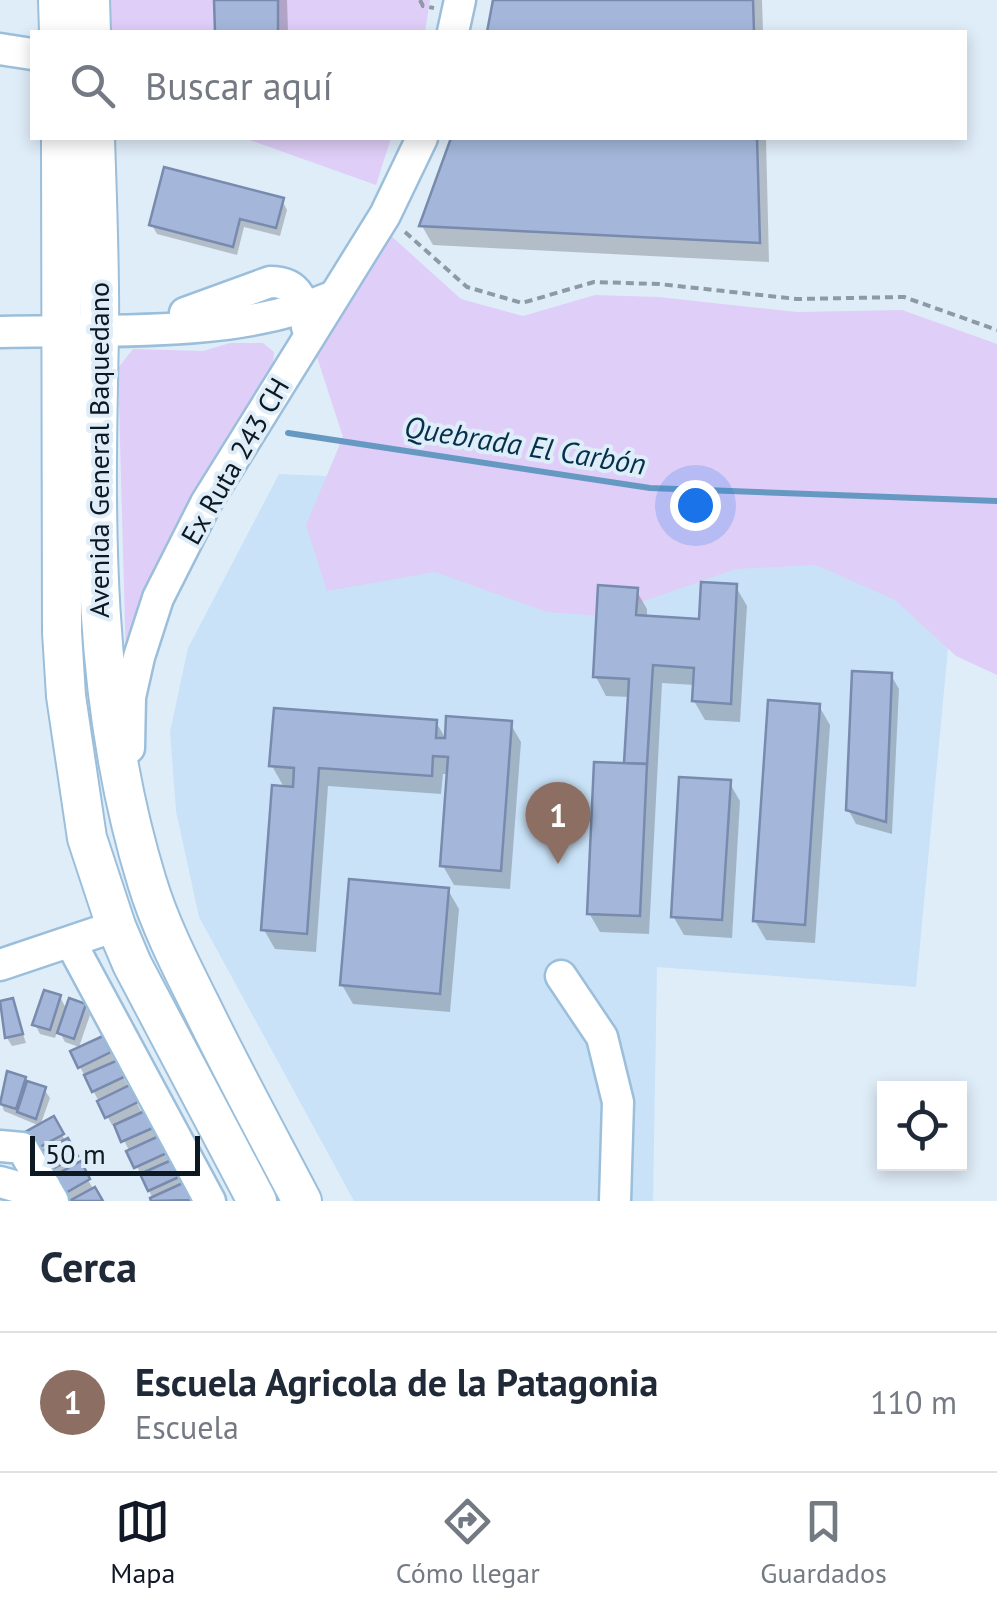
<!DOCTYPE html>
<html lang="es">
<head>
<meta charset="utf-8">
<style>
  body { margin:0; font-family:"PT Sans",sans-serif; background:#f2f2f3; color:#1f2937 }
  .controls { position:absolute; right:30px; bottom:30px; display:grid; overflow:hidden; border-radius:0px; box-shadow:0 5px 15px #0003 }
  .controls button { width:90px; height:90px; display:grid; place-items:center; padding:0; border:0; border-bottom:2px solid #e0e1e3; background:#fff; color:#1f2937; font:50px sans-serif }
  .scale { position:absolute; left:30px; bottom:25px; width:170px; box-sizing:border-box; padding-left:10px; border:5px solid #0c1923; border-top:0; font-size:28px; line-height:35px; white-space:nowrap; color:#0c1923; -webkit-text-stroke:8px #dfedf9; paint-order:stroke }
  .you { position:absolute; left:695px; top:505px; width:35px; height:35px; margin:-25px; border:8px solid #fff; border-radius:50%; background:#1a73e8; box-shadow:0 0 0 15px #1a73e833 }
  .badge { display:grid; place-items:center; width:65px; height:65px; border-radius:50%; background:#111827; color:#fff; font-size:32px; font-weight:700 }
  .pin { position:absolute; translate:-50% -82px; filter:drop-shadow(0 2px 5px #0008) }
  .pin::after { content:''; position:absolute; top:52px; width:35px; height:30px; background:inherit; clip-path:polygon(0 0,100% 0,50% 100%) }
  .list { margin:0; padding:0; list-style:none }
  h2 { display:flex; justify-content:space-between; align-items:center; height:130px; margin:0; padding:0 40px; font-size:42px }
  h2 small { font-size:32px; font-weight:400; color:#747a83 }
  .list li { display:grid; grid-template-columns:65px 1fr auto; gap:30px; align-items:center; box-sizing:border-box; height:140px; padding:0 40px; border-top:2px solid #e0e1e3 }
  .list b { display:block; font-size:38px; white-space:nowrap }
  .list p { margin:0; font-size:32px; white-space:nowrap; color:#747a83 }
  .list em { font-size:32px; font-style:normal; color:#747a83 }
  .icon { flex:none; width:55px; height:55px; fill:none; stroke:currentColor; stroke-width:2; stroke-linecap:round; stroke-linejoin:round }
  .map { position:relative; flex:none; width:997px; height:1201px; overflow:hidden }
  .search { position:absolute; background:#fff; box-shadow:0 5px 15px #0003; left:30px; right:30px; top:30px; height:110px; display:flex; align-items:center; gap:25px; box-sizing:border-box; padding:0 35px; border-radius:0px; color:#747a83; font-size:38px }
  .sheet { height:270px; background:#fff }
  nav { display:flex; justify-content:space-around; align-items:center; box-sizing:border-box; height:140px; border-top:2px solid #e0e1e3; background:#fff; font-size:28px; color:#747a83 }
  nav a { display:grid; justify-items:center; gap:5px }
  nav .on { color:#111827 }
  .map>svg:first-child { display:block }
  .built { fill:#c9e2f7 }
  .green { fill:#dfcef8 }
  .shadow { fill:#0003 }
  .lines { fill:none; stroke-linecap:round; stroke-linejoin:round }
  .stream { stroke:#6699c1; stroke-width:6 }
  .building { fill:#a4b7db; stroke:#788aad; stroke-width:2.5 }
  .minor-casing { stroke:#9bbfdb; stroke-width:35 }
  .major-casing { stroke:#9bbfdb; stroke-width:42 }
  .path { stroke:#8c9aa5; stroke-width:4; stroke-dasharray:8 5; stroke-linecap:butt }
  .minor { stroke:#fff; stroke-width:30 }
  .major { stroke:#fff; stroke-width:38 }
  .labels { text-anchor:middle; stroke-width:8; stroke-linejoin:round; paint-order:stroke }
  .street-label { font-size:28px; fill:#0c1923; stroke:#dfedf9 }
  .water-label { font-size:30px; font-style:italic; fill:#05304b; stroke:#dfedf9 }
</style>
</head>
<body>
<div class="map">
<svg width="997" height="1201" viewBox="0 0 997 1201">
  <rect width="100%" height="100%" fill="#dfedf9"/>
  <path class="built" d="M279 474 962 501 916 987 657 967 653 1201H354L199 917 176 811 170 732 188 648Z"/>
  <g class="green">
    <path d="M105 0H430L425 32H106Z"/>
    <path d="M244 138H391L376 185Z"/>
    <path d="M389 234 461 299 523 316 595 295 658 297 797 312 902 310 997 344V675L956 656 895 600 816 565 736 569 601 616 547 612 435 572 327 591 306 525 343 437 316 354Z"/>
    <path d="M230 343H263L274 352 273 366 187 506 140 605 126 659 118 368 133 349 203 351Z"/>
  </g>
  <g class="shadow">
    <path d="M216 0H287L288 32H217Z"/>
    <path d="M496 0H762L763 32H489Z"/>
    <path d="M454 138H766L769 262 433 245 422 226Z"/>
    <path d="M282 200 287 210 280 236 244 227 237 255 157 234 152 225Z"/>
    <path d="M736 587 747 606 740 722 705 720 694 701 695 685 662 683 649 934 600 932 589 913 626 766 630 697 606 696 596 677 636 590 647 609V618L701 622Z"/>
    <path d="M891 675 899 689 892 834 856 824 848 809Z"/>
    <path d="M819 706 830 725 815 943 766 940 755 921Z"/>
    <path d="M436 722 447 741 510 723 521 742 510 889 454 885 443 866 450 774H443L441 794 328 786 316 952 275 949 264 930 285 789 272 766Z"/>
    <path d="M729 782 740 801 732 938 684 935 673 916Z"/>
    <path d="M448 890 459 909 450 1012 353 1004 342 985Z"/>
    <path d="M60 997 67 1010 85 1006 90 1015 79 1047 65 1042 58 1029 55 1038 40 1034 35 1024Z"/>
    <path d="M12 1001 26 1043 12 1046 7 1038 0 1004Z"/>
    <path d="M108 1048 143 1115 151 1122 190 1201H154L116 1124 112 1125 80 1067Z"/>
    <path d="M8 1074 44 1089 50 1098 40 1126 4 1111 0 1099Z"/>
    <path d="M53 1120 72 1152 100 1201H68L28 1133Z"/>
  </g>
  <g class="lines">
    <path class="stream" d="M288 433 650 488 997 501"/>
  </g>
  <g class="building">
    <path d="M214 0H278V32H215Z"/>
    <path d="M493 0H753L754 32H487Z"/>
    <path d="M451 138H757L760 243 419 226Z"/>
    <path d="M164 167 284 198 276 228 240 219 233 247 149 225Z"/>
    <path d="M701 582 737 584 731 704 692 701 694 668 653 665 647 764 624 763 629 679 593 677 598 585 638 588 636 615 699 619Z"/>
    <path d="M852 671 892 673 886 822 846 810Z"/>
    <path d="M768 700 820 704 805 925 753 921Z"/>
    <path d="M274 708 437 720 436 738H445L446 716 512 721 501 871 440 866 448 757 433 756 432 776 319 768 307 934 261 930 272 785 293 787 294 768 269 766Z"/>
    <path d="M594 762 647 764 640 916 587 914Z"/>
    <path d="M679 777 731 780 722 920 671 917Z"/>
    <path d="M349 879 449 888 440 994 340 985Z"/>
    <path d="M44 990 61 995 50 1030 32 1025Z"/>
    <path d="M13 998 23 1034 5 1038 0 1001Z"/>
    <path d="M69 998 86 1004 74 1039 57 1033Z"/>
    <path d="M103 1036 111 1052 78 1068 70 1051Z"/>
    <path d="M118 1060 126 1076 92 1092 84 1075Z"/>
    <path d="M7 1071 26 1077 16 1109 0 1104Z"/>
    <path d="M27 1081 46 1087 36 1119 17 1112Z"/>
    <path d="M130 1085 138 1102 105 1118 97 1101Z"/>
    <path d="M147 1110 155 1127 121 1142 114 1125Z"/>
    <path d="M54 1116 64 1134 34 1150 25 1132Z"/>
    <path d="M159 1136 167 1153 134 1168 126 1151Z"/>
    <path d="M68 1138 78 1156 48 1171 39 1153Z"/>
    <path d="M174 1159 181 1176 148 1191 140 1174Z"/>
    <path d="M81 1161 90 1179 62 1195 52 1177Z"/>
    <path d="M183 1183 191 1200 151 1201 150 1198Z"/>
    <path d="M95 1187 103 1201H69Z"/>
  </g>
  <g class="lines">
    <g class="minor-casing">
      <g id="minor">
        <path d="M453 32 460 0"/>
        <path d="M0 49 32 54"/>
        <path d="M185 313 270 282C300 282 303 301 307 327"/>
        <path d="M0 332C105 329 236 339 334 296"/>
        <path d="M129 748 130 697 139 657 158 598 206 503 385 215 422 138"/>
        <path d="M71 943 210 1201"/>
        <path d="M0 965 116 926"/>
        <path d="M561 976 602 1037 618 1102 615 1201"/>
        <path d="M0 1146 22 1148 53 1201"/>
        <path d="M0 1182 25 1189 45 1187"/>
      </g>
    </g>
    <g class="major-casing">
      <g id="major">
        <path d="M58 0 59 32"/>
        <path d="M90 0 91 32"/>
        <path d="M61 138 62 632 66 696 87 838 116 926 132 964 257 1201"/>
        <path d="M95 138C97 203 100 269 99 334 95 521 91 700 147 882 160 925 181 966 201 1006 233 1072 268 1136 302 1201"/>
      </g>
    </g>
    <g class="path">
      <path d="M420 0 423 6 434 8"/>
      <path d="M405 232 467 287 522 303 594 282 659 284 797 299 904 297 997 330"/>
    </g>
    <use href="#minor" class="minor"/>
    <use href="#major" class="major"/>
  </g>
  <g class="labels">
    <g class="street-label">
      <text transform="translate(99 450) rotate(-90)" y="10">Avenida General Baquedano</text>
      <text transform="translate(235 461) rotate(-60)" y="10">Ex Ruta 243 CH</text>
    </g>
    <g class="water-label">
      <text transform="translate(525 446) rotate(9)" y="10">Quebrada El Carbón</text>
    </g>
  </g>
</svg>
<div class="controls">
<button><svg class="icon" aria-label="locate" viewBox="0 0 24 24"><circle cx="12" cy="12" r="6"/><path d="M12 2v4M12 18v4M2 12h4M18 12h4"/></svg></button>
</div>
<div class="scale">50 m</div>
<div class="you"></div>
<div class="pin badge" style="left:558px;top:864px;background:#8d6e63">1</div>
<div class="search"><svg class="icon" aria-label="search" viewBox="0 0 24 24"><circle cx="10" cy="10" r="6"/><path d="M15 15l6 6"/></svg>Buscar aquí</div>
</div>
<section class="sheet">
<h2>Cerca<small></small></h2>
<ul class="list">
<li><span class="badge" style="background:#8d6e63">1</span><div><b>Escuela Agricola de la Patagonia</b><p>Escuela</p></div><em>110 m</em></li>
</ul>
</section>
<nav>
<a class="on"><svg class="icon" aria-label="map" viewBox="0 0 24 24"><path d="M3 6l6-2 6 2 6-2v14l-6 2-6-2-6 2zM9 4v14M15 6v14"/></svg>Mapa</a>
<a><svg class="icon" aria-label="directions" viewBox="0 0 24 24"><path d="M12 3l9 9-9 9-9-9zM9 14v-3h6M13 9l2 2-2 2"/></svg>Cómo llegar</a>
<a><svg class="icon" aria-label="saved" viewBox="0 0 24 24"><path d="M7 4h10v16l-5-4-5 4z"/></svg>Guardados</a>
</nav>
</body>
</html>
